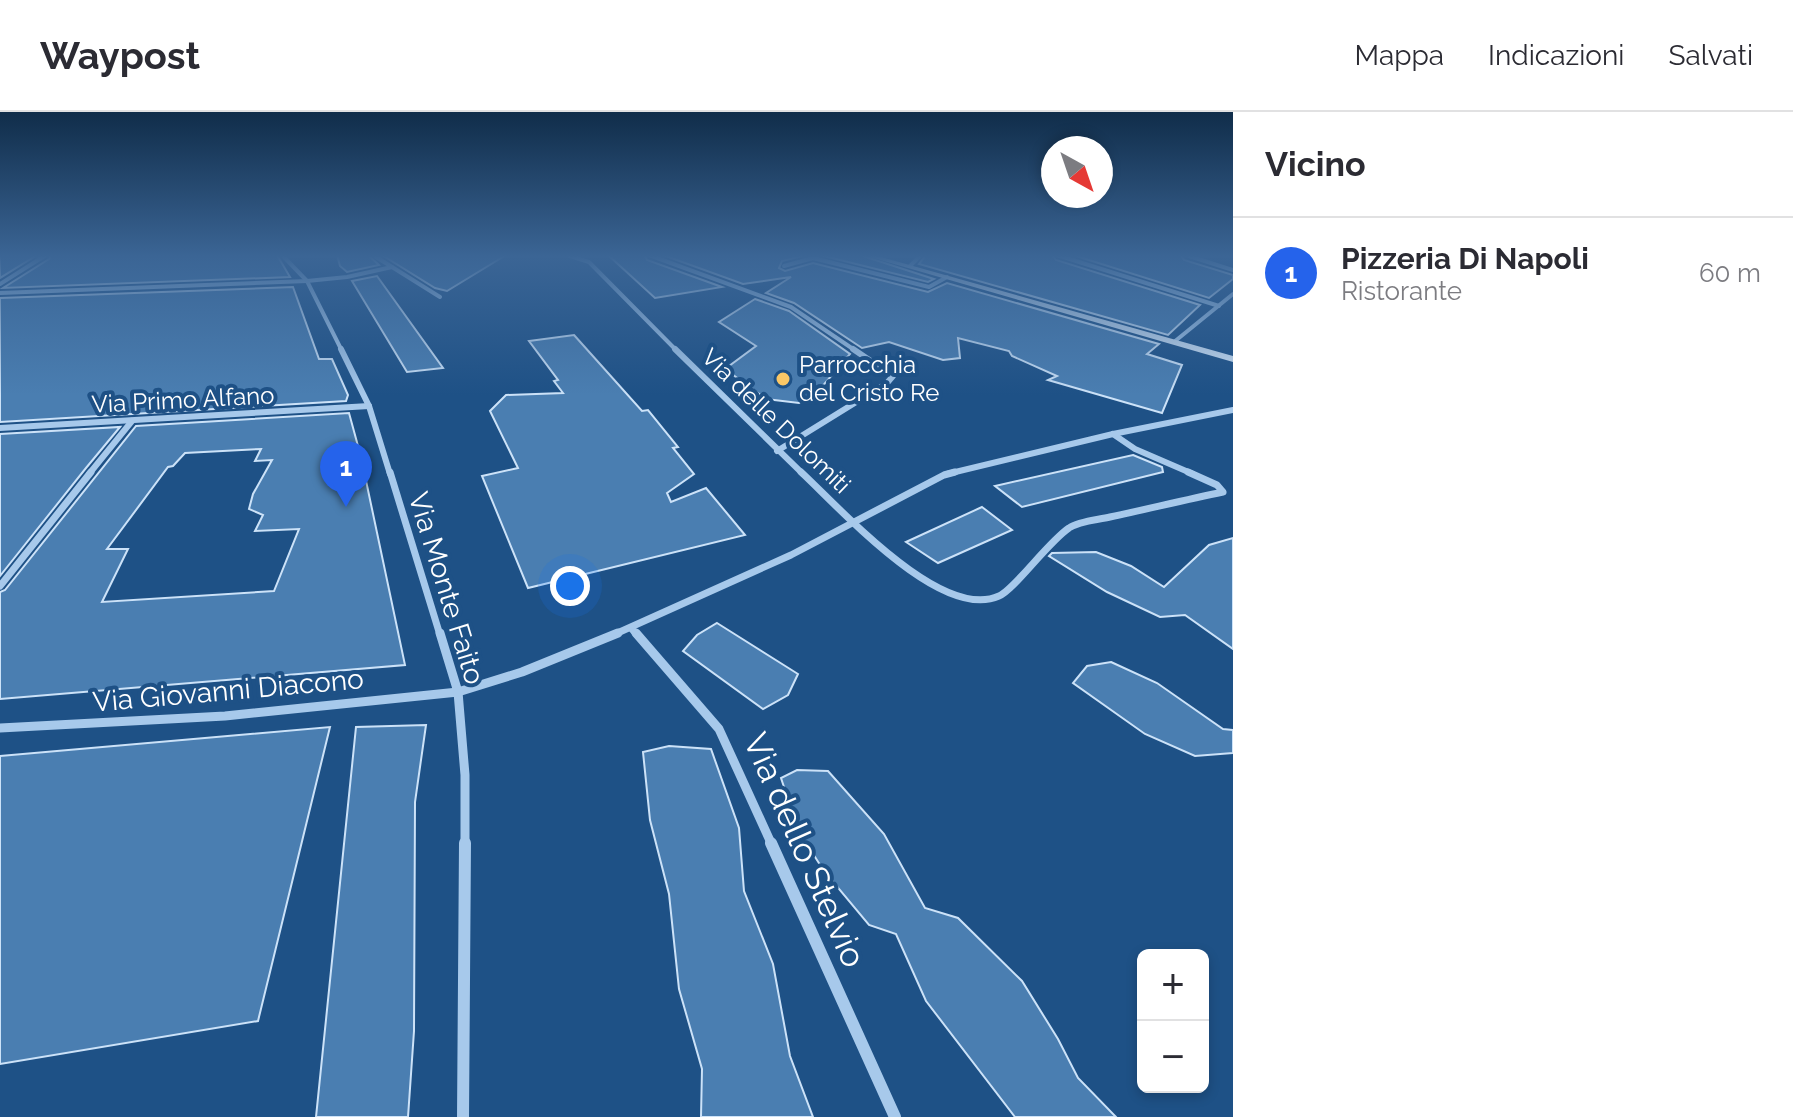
<!DOCTYPE html>
<html lang="it">
<head>
<meta charset="utf-8">
<style>
  body { margin:0; font-family:Raleway,sans-serif; background:#f7f7f7; color:#2b2b33 }
  .controls { position:absolute; right:24px; bottom:24px; display:grid; overflow:hidden; border-radius:12px; box-shadow:0 4px 12px #0003 }
  .controls button { width:72px; height:72px; display:grid; place-items:center; padding:0; border:0; border-bottom:2px solid #e1e1e2; background:#fff; color:#2b2b33; font:40px sans-serif }
  .compass { position:absolute; left:1041px; top:24px; width:72px; height:72px; border-radius:50%; background:#fff; box-shadow:0 4px 12px #0003; rotate:140deg }
  .you { position:absolute; left:570px; top:474px; width:28px; height:28px; margin:-20px; border:6px solid #fff; border-radius:50%; background:#1a73e8; box-shadow:0 0 0 12px #1a73e833 }
  .badge { display:grid; place-items:center; width:52px; height:52px; border-radius:50%; background:#2563eb; color:#fff; font-size:26px; font-weight:700 }
  .pin { position:absolute; translate:-50% -66px; filter:drop-shadow(0 2px 4px #0008) }
  .pin::after { content:''; position:absolute; top:42px; width:28px; height:24px; background:inherit; clip-path:polygon(0 0,100% 0,50% 100%) }
  .list { margin:0; padding:0; list-style:none }
  h2 { display:flex; justify-content:space-between; align-items:center; height:104px; margin:0; padding:0 32px; font-size:34px }
  h2 small { font-size:26px; font-weight:400; color:#7c7c81 }
  .list li { display:grid; grid-template-columns:52px 1fr auto; gap:24px; align-items:center; box-sizing:border-box; height:112px; padding:0 32px; border-top:2px solid #e1e1e2 }
  .list b { display:block; font-size:30px; white-space:nowrap }
  .list p { margin:0; font-size:26px; white-space:nowrap; color:#7c7c81 }
  .list em { font-size:26px; font-style:normal; color:#7c7c81 }
  .map { position:relative; flex:none; width:1233px; height:1005px; overflow:hidden }
  header { display:flex; align-items:center; gap:48px; box-sizing:border-box; height:112px; padding:0 40px; background:#fff; border-bottom:2px solid #e1e1e2 }
  header strong { font-size:38px }
  nav { display:flex; gap:44px; margin-inline-start:auto; font-size:28px }
  main { display:flex }
  aside { flex:1; background:#fff }
  .map>svg:first-child { display:block }
  .building { fill:#4a7eb1; stroke:#cce2f8; stroke-width:2; fill-rule:evenodd }
  .lines { fill:none; stroke-linecap:round; stroke-linejoin:round }
  .street-far4 { stroke:#a7c9eb; stroke-width:4 }
  .street-far3 { stroke:#a7c9eb; stroke-width:6 }
  .street-far2 { stroke:#a7c9eb; stroke-width:7 }
  .street-far1 { stroke:#a7c9eb; stroke-width:9 }
  .street { stroke:#a7c9eb; stroke-width:12 }
  .secondary { fill:#d2e5f8; fill-rule:evenodd }
  .poi-dot { fill:#fac766; stroke:#1e5186; stroke-width:3 }
  .labels { text-anchor:middle; stroke-width:8; stroke-linejoin:round; paint-order:stroke }
  .far-poi-label { font-size:24px; fill:#fff; stroke:#1e5186; text-anchor:start }
  .far-street-label { font-size:24px; fill:#fff; stroke:#1e5186 }
  .street-label { font-size:28px; fill:#fff; stroke:#1e5186 }
  .near-street-label { font-size:34px; fill:#fff; stroke:#1e5186 }
</style>
</head>
<body>
<header>
<strong>Waypost</strong>
<nav><a>Mappa</a><a>Indicazioni</a><a>Salvati</a></nav>
</header>
<main>
<div class="map">
<svg width="1233" height="1005" viewBox="0 0 1233 1005">
  <rect width="100%" height="100%" fill="#1e5186"/>
  <g class="building">
    <path d="M0 143H37L0 166Z"/>
    <path d="M51 143H277L290 165 3 176 49 147Z"/>
    <path d="M337 143H368L379 153 347 160 340 154Z"/>
    <path d="M382 143H506L447 179 435 176Z"/>
    <path d="M608 143H644L647 148 722 175 655 186Z"/>
    <path d="M663 143H806L782 149 779 156 785 159 813 151 928 180 947 171 1159 232 1147 242 1182 253 1162 301 1048 268 1057 264 1012 244 1009 239 958 226 960 246 943 248 889 230 862 236 794 191 766 181 791 165 743 172Z"/>
    <path d="M820 143H860L934 167 928 170Z"/>
    <path d="M926 143H1052L1056 148 1200 193 1168 223 919 152Z"/>
    <path d="M1073 143H1181L1184 148 1233 163V167L1209 186Z"/>
    <path d="M377 164 443 256 407 260 352 169Z"/>
    <path d="M293 175 319 247H332L348 283 346 289 0 310V186Z"/>
    <path d="M755 187 789 199 850 242 821 276 799 291 766 287 725 257 756 234 719 210Z"/>
    <path d="M574 223 642 299 648 298 678 335 673 336 694 362 667 381 671 390 706 376 745 423 528 476 482 364 518 356 490 299 506 283 563 281 554 269 558 268 529 229Z"/>
    <path d="M349 301 361 345 405 553 0 587V480L5 478 136 314ZM261 337 255 349 272 348 253 382 249 397 263 403 255 419 299 417 274 479 102 490 128 437H107L168 355 173 354 185 341Z"/>
    <path d="M120 315 86 356 0 464V322Z"/>
    <path d="M1133 343 1162 355 1163 360 1022 395 995 374Z"/>
    <path d="M982 395 1012 418 938 451 906 430Z"/>
    <path d="M1233 426V537L1185 503 1160 505 1107 480 1049 444 1052 441 1096 440 1131 454 1164 475 1209 433Z"/>
    <path d="M717 511 798 562 788 583 763 597 683 539 697 523Z"/>
    <path d="M1111 550 1157 571 1223 617 1233 618V641L1195 644 1145 622 1073 571 1087 554Z"/>
    <path d="M426 613 415 690 414 919 408 1005H316L356 615Z"/>
    <path d="M330 615 258 909 0 952V644Z"/>
    <path d="M669 634 711 637 739 716 744 779 773 852 790 944 813 1005H701L702 957 679 877 669 782 650 708 643 640Z"/>
    <path d="M797 658 828 659 884 722 925 796 958 806 1022 869 1058 927 1078 966 1116 1005H1015L926 889 896 822 869 813 824 759 799 720 781 666Z"/>
  </g>
  <g class="lines">
    <g class="street-far4">
      <path d="M282 143 307 169 342 239"/>
      <path d="M373 143 392 155"/>
      <path d="M567 143 589 150 677 239"/>
      <path d="M649 143 791 195 856 239"/>
      <path d="M1057 143 1219 194"/>
      <path d="M1186 143 1233 158"/>
      <path d="M784 154 813 146 929 175 947 165"/>
      <path d="M910 154 921 143"/>
      <path d="M0 172 46 143"/>
      <path d="M0 181 307 169 347 165 392 155 440 185"/>
      <path d="M1174 230 1233 182"/>
    </g>
    <g class="street-far3">
      <path d="M341 237 369 294 390 362"/>
      <path d="M675 237 803 362"/>
      <path d="M0 316 369 294"/>
      <path d="M1113 322 1135 337 1193 362"/>
      <path d="M777 339 887 271 893 264 853 237"/>
      <path d="M89 362 132 309"/>
      <path d="M947 362 1113 322 1233 298"/>
    </g>
    <g class="street-far2">
      <path d="M390 360 440 523"/>
      <path d="M801 360C840 396 941 510 999 484 1014 478 1048 430 1069 416 1079 409 1097 408 1110 405 1147 397 1185 388 1223 380L1217 373 1188 360"/>
      <path d="M0 474 91 360"/>
      <path d="M631 516 637 523"/>
      <path d="M613 523 791 443 944 363 955 360"/>
    </g>
    <g class="street-far1">
      <path d="M440 521 458 580 465 663V733"/>
      <path d="M636 521 719 617 772 733"/>
      <path d="M0 616 225 604 458 580 522 560 618 521"/>
    </g>
    <g class="street">
      <path d="M771 731 895 1005"/>
      <path d="M463 1005 465 731"/>
    </g>
    <path class="secondary" d="M863 143H874L1233 244V250Z"/>
  </g>
  <linearGradient id="sky" x2="0" y2="1"><stop stop-color="#102d4a"/><stop offset="0.51" stop-color="#3b6595"/><stop offset="1" stop-color="#3b6595" stop-opacity="0"/></linearGradient>
  <rect width="1233" height="283" fill="url(#sky)"/>
  <circle class="poi-dot" cx="783" cy="267" r="8"/>
  <g class="labels">
    <g class="far-poi-label">
      <text x="799" y="261">Parrocchia<tspan x="799" dy="28">del Cristo Re</tspan></text>
    </g>
    <g class="far-street-label">
      <text transform="translate(183 288) rotate(-3)" y="8">Via Primo Alfano</text>
      <text transform="translate(776 309) rotate(44)" y="8">Via delle Dolomiti</text>
    </g>
    <g class="street-label">
      <text transform="translate(447 476) rotate(73)" y="10">Via Monte Faito</text>
      <text transform="translate(228 578) rotate(-5)" y="10">Via Giovanni Diacono</text>
    </g>
    <g class="near-street-label">
      <text transform="translate(805 738) rotate(66)" y="12">Via dello Stelvio</text>
    </g>
  </g>
</svg>
<div class="controls">
<button>+</button>
<button>−</button>
</div>
<svg class="compass" viewBox="-18 -18 36 36"><path d="M0-13l5 13h-10z" fill="#e53935"/><path d="M0 13l5-13h-10z" fill="#7c7c81"/></svg>
<div class="you"></div>
<div class="pin badge" style="left:346px;top:395px">1</div>
</div>
<aside>
<h2>Vicino<small></small></h2>
<ul class="list">
<li><span class="badge">1</span><div><b>Pizzeria Di Napoli</b><p>Ristorante</p></div><em>60 m</em></li>
</ul>
</aside>
</main>
</body>
</html>
